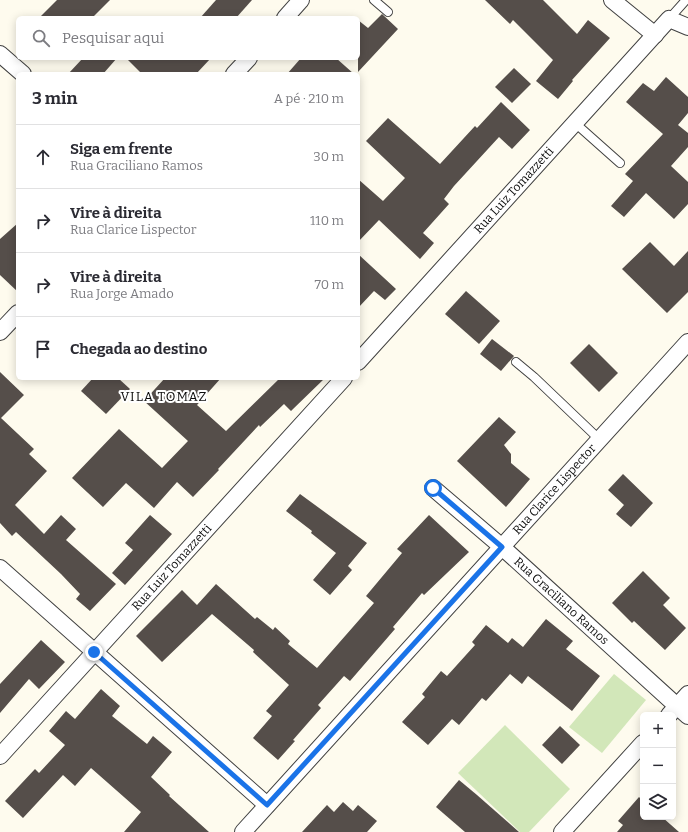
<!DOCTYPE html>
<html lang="pt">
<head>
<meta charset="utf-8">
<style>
  body { margin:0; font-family:Bitter,serif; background:#f7f7f7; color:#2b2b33 }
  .controls { position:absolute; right:12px; bottom:12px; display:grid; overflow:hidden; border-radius:6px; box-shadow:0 2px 10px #0003 }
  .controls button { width:36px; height:36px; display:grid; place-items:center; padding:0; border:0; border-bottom:1px solid #e1e1e2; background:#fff; color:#2b2b33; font:20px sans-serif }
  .stop { position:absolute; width:12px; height:12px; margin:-9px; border:3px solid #1a73e8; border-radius:50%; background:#fff }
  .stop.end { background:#1a73e8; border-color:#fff; box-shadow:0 1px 4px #0008 }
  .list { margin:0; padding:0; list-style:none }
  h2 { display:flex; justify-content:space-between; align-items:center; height:52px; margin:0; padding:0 16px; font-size:17px }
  h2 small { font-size:13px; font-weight:400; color:#7c7c81 }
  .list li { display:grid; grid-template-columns:26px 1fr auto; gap:12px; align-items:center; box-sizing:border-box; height:64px; padding:0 16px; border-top:1px solid #e1e1e2 }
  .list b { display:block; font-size:15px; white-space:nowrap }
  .list p { margin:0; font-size:13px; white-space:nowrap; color:#7c7c81 }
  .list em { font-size:13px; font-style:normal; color:#7c7c81 }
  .icon { flex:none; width:22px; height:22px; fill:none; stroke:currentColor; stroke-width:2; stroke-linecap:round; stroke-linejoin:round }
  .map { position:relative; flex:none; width:688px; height:832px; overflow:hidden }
  .search { position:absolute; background:#fff; box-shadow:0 2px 10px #0003; left:16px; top:16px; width:344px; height:44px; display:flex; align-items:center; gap:10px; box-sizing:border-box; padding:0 14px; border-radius:6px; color:#7c7c81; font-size:15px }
  .panel { position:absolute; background:#fff; box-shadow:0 2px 10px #0003; left:16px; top:72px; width:344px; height:308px; border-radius:6px }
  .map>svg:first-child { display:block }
  .green { fill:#d2e7b9 }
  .building { fill:#554e4a }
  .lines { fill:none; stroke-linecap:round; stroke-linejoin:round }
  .service-casing { stroke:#404040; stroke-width:10 }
  .minor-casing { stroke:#404040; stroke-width:18 }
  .service { stroke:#fff; stroke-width:8 }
  .minor { stroke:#fff; stroke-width:16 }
  .route { stroke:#1a73e8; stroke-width:5 }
  .labels { text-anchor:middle; stroke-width:4; stroke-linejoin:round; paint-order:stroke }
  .street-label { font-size:12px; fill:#0d0d0d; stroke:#fff }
  .neighbourhood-label { font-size:13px; letter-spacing:1px; fill:#0d0d0d; stroke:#fff }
</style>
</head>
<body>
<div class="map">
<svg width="688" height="832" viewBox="0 0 688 832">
  <rect width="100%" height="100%" fill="#fefbee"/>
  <g class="green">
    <path d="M614 674 646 700 602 753 569 727Z"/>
    <path d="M505 725 570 789 529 832H520L458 773Z"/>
  </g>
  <g class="building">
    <path d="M57 0H110L92 18H39Z"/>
    <path d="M216 0H252L236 18H200Z"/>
    <path d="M485 0H543L577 34 588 20 610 38 572 80 573 81 558 99 536 81 553 60 513 20 510 24Z"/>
    <path d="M382 14 398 29 358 72V20L368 28Z"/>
    <path d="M83 58H117L103 74H68Z"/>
    <path d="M126 58H211L196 74H142Z"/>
    <path d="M301 58H336L354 74H287Z"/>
    <path d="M514 68 531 84 512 103 495 87Z"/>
    <path d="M666 77 688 97V113L678 125 688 133V147L671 166 688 182V204L674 219 646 193 624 217 611 206 633 181 625 174 663 134 626 102 643 83 654 91Z"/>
    <path d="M501 102 530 130 512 149 499 137 454 186 444 199 449 204 423 233 434 243 420 259 379 220 358 242V179L383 201 405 178 366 141 388 118 440 164 475 126 477 128Z"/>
    <path d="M18 223V292L0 275V239Z"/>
    <path d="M650 242 674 266 688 251V292L667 313 622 269Z"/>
    <path d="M358 254 396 289 385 300 374 291 358 308Z"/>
    <path d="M466 291 500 321 479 344 445 314Z"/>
    <path d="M492 339 514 356 501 371 480 354Z"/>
    <path d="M589 344 618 373 599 392 570 363Z"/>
    <path d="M0 372 24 395 1 418 34 449 29 454 47 471 15 505 44 534 61 515 76 529 66 540 116 584 90 611 76 599 80 594 61 574 16 532 12 536 0 523Z"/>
    <path d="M93 378H118L130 389 106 414 81 391Z"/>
    <path d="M165 378H221L197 405 226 431 280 378H325L291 411 284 404 260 427 259 425 218 469 219 470 193 497 177 482 154 508 126 483 103 507 72 478 119 429 162 468 188 441 144 401Z"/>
    <path d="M499 417 516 432 504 445 511 454V463L530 479 506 507 457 461Z"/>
    <path d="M623 474 653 503 631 527 616 514 624 505 608 490Z"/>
    <path d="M300 494 367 543 348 566 352 570 330 595 313 580 336 553 311 533 312 531 286 511Z"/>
    <path d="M150 515 172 534 125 585 112 573 133 550 125 543Z"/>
    <path d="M429 515 469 552 424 595 422 593 393 627 395 629 350 681 344 676 318 705 321 708 293 740 295 741 278 760 253 738 272 716 266 711 289 685 253 652 254 650 212 614 162 662 136 636 182 590 197 605 216 584 255 619 257 617 273 630 275 627 290 641 288 644 317 668 374 603 366 596 402 553 397 549Z"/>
    <path d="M643 571 670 598 663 605 686 628 665 650 634 621 632 623 612 603Z"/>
    <path d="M546 619 573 641 566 649 600 676 572 711 528 676 522 684 510 674 486 701 482 698 459 725 452 719 428 745 402 722 425 697 422 694 441 671 447 676 475 645 472 642 486 625 508 643 512 638 523 647Z"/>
    <path d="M41 640 65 662 39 689 29 679 0 713V684Z"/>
    <path d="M101 689 120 706 112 716 147 744 153 736 172 752 151 777 170 795 169 796 209 832H124L141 812 91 768 75 786 63 775 23 818 5 801 35 769 39 773 65 745 49 731 66 711 75 719Z"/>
    <path d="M560 726 580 745 562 764 542 745Z"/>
    <path d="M459 780 477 795 519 832H465L436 807Z"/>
    <path d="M639 797 643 801V817H662L679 832H617L623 825 618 821Z"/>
    <path d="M343 802 353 811 358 805 377 821 367 832H302L327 805 334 812Z"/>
  </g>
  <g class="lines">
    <g class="service-casing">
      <g id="service">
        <path d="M374 0 388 12"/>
        <path d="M669 19 686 0"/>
        <path d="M575 123 620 163"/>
        <path d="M516 362 534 377 600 440"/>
      </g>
    </g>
    <g class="minor-casing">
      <g id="minor">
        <path d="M612 0 655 35"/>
        <path d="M285 18 301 0"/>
        <path d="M0 54 23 74"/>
        <path d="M234 74 249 58"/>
        <path d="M0 332 18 313"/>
        <path id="s1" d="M358 362 669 19 688 27"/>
        <path id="s2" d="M433 488 502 547 688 716"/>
        <path d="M0 568 267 805"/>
        <path d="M669 715 688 694"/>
        <path id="s3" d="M0 756 344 378"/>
        <path id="s4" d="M243 832 688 342"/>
        <path d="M562 832 643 743"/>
      </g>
    </g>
    <use href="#service" class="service"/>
    <use href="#minor" class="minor"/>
  </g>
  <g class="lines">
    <path class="route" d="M94 652 267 805 502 547 433 488"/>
  </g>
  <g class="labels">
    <g class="street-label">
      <text dy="4" stroke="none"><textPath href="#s1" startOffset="232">Rua Luiz Tomazzetti</textPath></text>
      <text dy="4" stroke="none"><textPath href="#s4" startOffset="463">Rua Clarice Lispector</textPath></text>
      <text dy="4" stroke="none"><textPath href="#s3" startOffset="255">Rua Luiz Tomazzetti</textPath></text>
      <text dy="4" stroke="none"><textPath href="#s2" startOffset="171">Rua Graciliano Ramos</textPath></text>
    </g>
    <g class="neighbourhood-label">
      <text x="164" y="401">VILA TOMAZ</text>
    </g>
  </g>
</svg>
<div class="controls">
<button>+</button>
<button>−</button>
<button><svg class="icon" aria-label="layers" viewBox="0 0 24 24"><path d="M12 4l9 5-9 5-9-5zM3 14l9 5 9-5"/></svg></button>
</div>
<div class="stop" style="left:433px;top:488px"></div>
<div class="stop end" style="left:94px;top:652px"></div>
<div class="search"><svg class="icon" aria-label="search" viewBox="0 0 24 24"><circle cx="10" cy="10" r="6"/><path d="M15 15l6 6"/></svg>Pesquisar aqui</div>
<section class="panel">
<h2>3 min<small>A pé · 210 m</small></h2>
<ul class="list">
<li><svg class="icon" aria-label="ahead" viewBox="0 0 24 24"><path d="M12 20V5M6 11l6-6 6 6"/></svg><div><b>Siga em frente</b><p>Rua Graciliano Ramos</p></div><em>30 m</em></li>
<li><svg class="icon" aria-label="right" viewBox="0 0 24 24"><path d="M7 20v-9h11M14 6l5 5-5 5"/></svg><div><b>Vire à direita</b><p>Rua Clarice Lispector</p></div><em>110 m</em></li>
<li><svg class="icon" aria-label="right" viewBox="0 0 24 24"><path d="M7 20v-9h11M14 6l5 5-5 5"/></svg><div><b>Vire à direita</b><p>Rua Jorge Amado</p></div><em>70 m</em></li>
<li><svg class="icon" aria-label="arrive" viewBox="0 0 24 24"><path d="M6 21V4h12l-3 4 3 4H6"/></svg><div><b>Chegada ao destino</b></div></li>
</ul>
</section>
</div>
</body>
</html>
